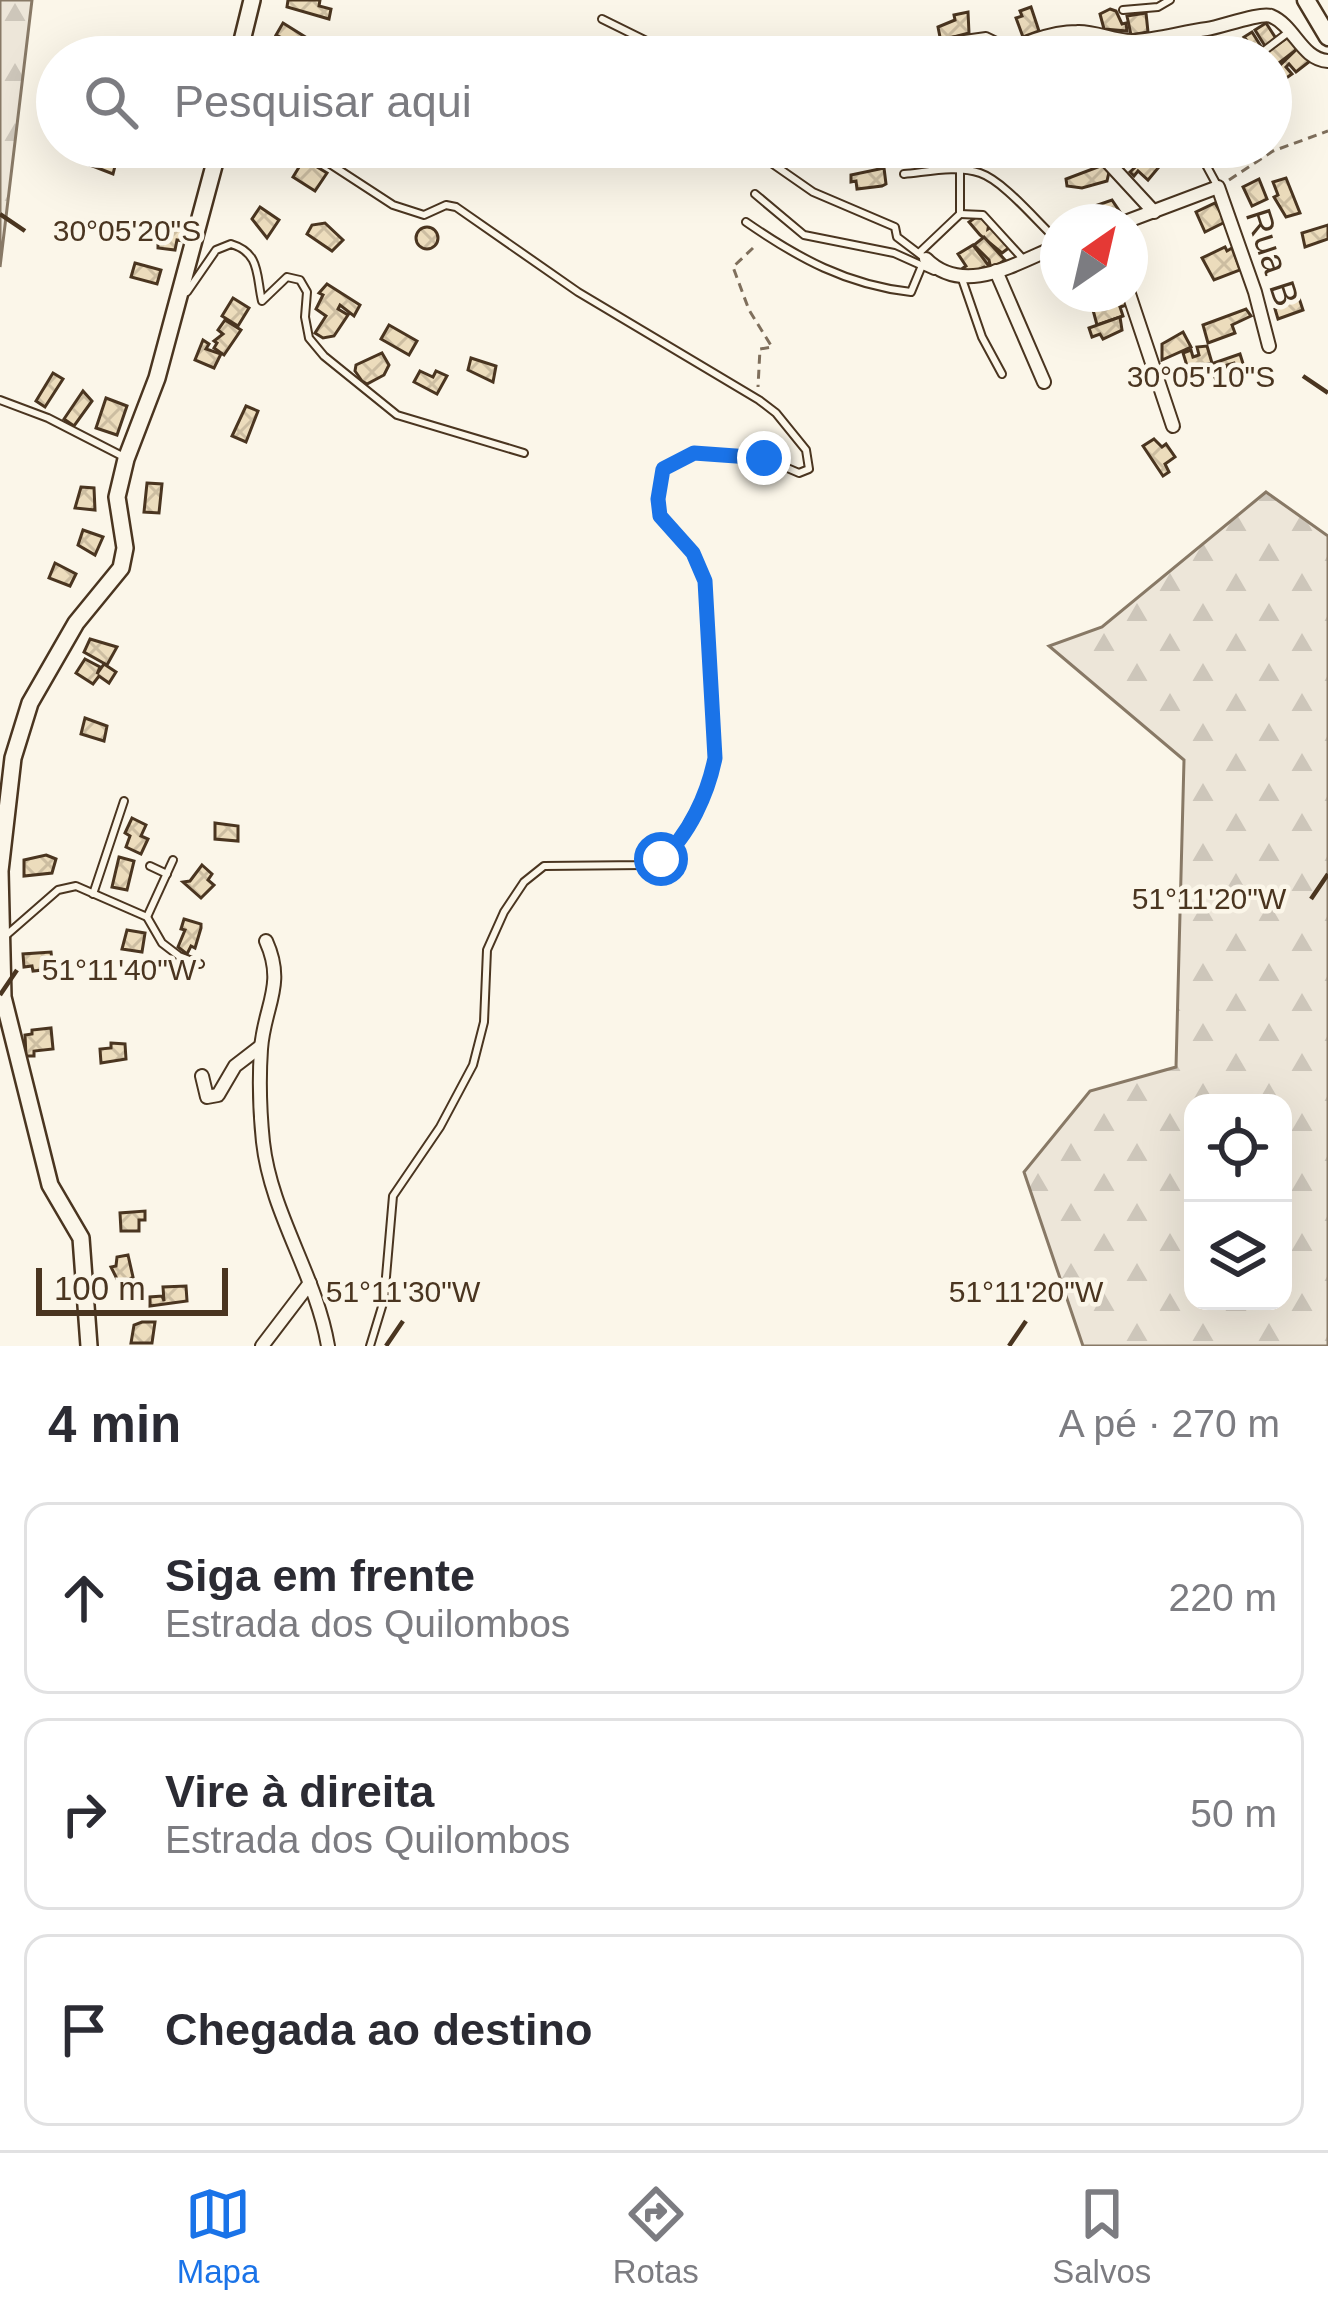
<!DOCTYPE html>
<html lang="pt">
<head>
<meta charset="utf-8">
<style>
  body { margin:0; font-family:Helvetica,sans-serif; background:#f2f2f3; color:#2b2b33 }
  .controls { position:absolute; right:36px; bottom:36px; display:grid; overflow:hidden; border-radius:24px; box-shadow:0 12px 48px #0002 }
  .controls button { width:108px; height:108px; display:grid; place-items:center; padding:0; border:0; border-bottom:3px solid #e1e1e2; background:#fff; color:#2b2b33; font:60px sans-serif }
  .compass { position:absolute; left:1040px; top:204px; width:108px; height:108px; border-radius:50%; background:#fff; box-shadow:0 12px 48px #0002; rotate:34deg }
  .scale { position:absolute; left:36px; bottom:30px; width:192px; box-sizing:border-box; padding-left:12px; border:6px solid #4a3520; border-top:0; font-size:33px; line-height:42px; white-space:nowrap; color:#4a3520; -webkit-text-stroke:9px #fbf6e9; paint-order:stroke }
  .stop { position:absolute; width:36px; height:36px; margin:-27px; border:9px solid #1a73e8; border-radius:50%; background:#fff }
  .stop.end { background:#1a73e8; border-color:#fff; box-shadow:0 3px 12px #0008 }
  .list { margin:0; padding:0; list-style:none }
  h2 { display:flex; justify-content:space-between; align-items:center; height:156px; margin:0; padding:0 48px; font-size:51px }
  h2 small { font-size:39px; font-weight:400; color:#7c7c81 }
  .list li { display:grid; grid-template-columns:78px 1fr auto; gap:36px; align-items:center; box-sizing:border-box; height:192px; margin:0 24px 24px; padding:0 24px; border:3px solid #e1e1e2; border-radius:24px }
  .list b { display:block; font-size:45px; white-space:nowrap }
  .list p { margin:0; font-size:39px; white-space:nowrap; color:#7c7c81 }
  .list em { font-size:39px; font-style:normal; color:#7c7c81 }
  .icon { flex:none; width:66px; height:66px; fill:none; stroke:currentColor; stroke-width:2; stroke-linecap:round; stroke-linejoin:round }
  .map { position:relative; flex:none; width:1328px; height:1346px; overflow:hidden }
  .search { position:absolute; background:#fff; box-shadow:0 12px 48px #0002; left:36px; right:36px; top:36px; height:132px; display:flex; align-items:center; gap:30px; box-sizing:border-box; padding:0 42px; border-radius:66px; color:#7c7c81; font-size:45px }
  .sheet { height:804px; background:#fff }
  nav { display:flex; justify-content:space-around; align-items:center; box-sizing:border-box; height:168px; border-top:3px solid #e1e1e2; background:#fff; font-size:33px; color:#7c7c81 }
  nav a { display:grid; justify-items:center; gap:6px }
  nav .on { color:#1a73e8 }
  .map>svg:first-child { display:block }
  .forest { fill:url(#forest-firs); stroke:#887966; stroke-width:3; fill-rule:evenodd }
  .building { fill:url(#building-cross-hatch); stroke:#4a3520; stroke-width:3 }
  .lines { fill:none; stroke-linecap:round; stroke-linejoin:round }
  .service-casing { stroke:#4a3520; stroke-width:10 }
  .minor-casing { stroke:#4a3520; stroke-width:16 }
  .tertiary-casing { stroke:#4a3520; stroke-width:20 }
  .secondary-casing { stroke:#4a3520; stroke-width:21 }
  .path { stroke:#7f6f5c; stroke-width:3; stroke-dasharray:9 6; stroke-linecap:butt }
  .service { stroke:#fbf6e9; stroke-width:6 }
  .minor { stroke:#fbf6e9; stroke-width:12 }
  .tertiary { stroke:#fbf6e9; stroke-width:15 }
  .secondary { stroke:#fbf6e9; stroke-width:16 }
  .route { stroke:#1a73e8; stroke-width:15 }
  .ticks { fill:none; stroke:#4a3520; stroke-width:4.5 }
  .labels { text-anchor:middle; stroke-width:9; stroke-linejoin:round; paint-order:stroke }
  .street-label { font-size:36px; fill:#4a3520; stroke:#fbf6e9 }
  .ticks-label { font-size:30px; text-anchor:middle; fill:#4a3520; stroke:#fbf6e9; stroke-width:9; stroke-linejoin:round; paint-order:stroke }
</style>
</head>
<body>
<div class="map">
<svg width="1328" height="1346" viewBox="0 0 1328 1346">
  <defs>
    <pattern id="forest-firs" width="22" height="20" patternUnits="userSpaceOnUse" patternTransform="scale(3)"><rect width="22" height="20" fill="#ede6d9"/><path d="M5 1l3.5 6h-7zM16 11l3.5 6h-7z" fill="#cdc6ba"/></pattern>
    <pattern id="building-cross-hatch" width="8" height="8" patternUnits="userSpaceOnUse" patternTransform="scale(3)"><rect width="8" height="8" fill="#ecdcbc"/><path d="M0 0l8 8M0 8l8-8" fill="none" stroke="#ccbda1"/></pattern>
  </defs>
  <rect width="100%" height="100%" fill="#fbf6e9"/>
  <g class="forest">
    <path d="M0 0H32L0 267Z"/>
    <path d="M1266 492 1328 536V1346H1083L1024 1172 1090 1091 1176 1067 1184 760 1049 646 1102 627ZM1193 1103H1283V1301H1193Z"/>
  </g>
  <g class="building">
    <path d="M288 0H320L319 6 331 9 329 19 287 7Z"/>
    <path d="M1031 7 1039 31 1023 37 1016 18 1022 16 1020 11Z"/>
    <path d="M1110 9 1116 11 1122 24 1126 23 1127 31 1104 29 1100 14Z"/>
    <path d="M968 12 969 33 946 39 940 37 938 27 955 20 954 15Z"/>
    <path d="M1146 13 1148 32 1131 35 1127 16Z"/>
    <path d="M283 23 315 43 310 51 276 35Z"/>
    <path d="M1266 23 1277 40 1258 54 1244 37 1252 32 1262 48 1265 46 1255 30Z"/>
    <path d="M1291 35 1300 47 1271 69V57H1260Z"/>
    <path d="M1298 48 1310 61 1296 72 1289 64 1286 67 1292 74 1275 86 1272 73Z"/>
    <path d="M95 147 105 148V159L116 162 113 174 90 165Z"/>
    <path d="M1153 151 1164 161 1148 180 1138 171 1134 176 1130 172Z"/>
    <path d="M304 159 327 173 315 191 293 177Z"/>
    <path d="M1103 165 1109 172 1107 181 1082 188 1067 186 1066 179Z"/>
    <path d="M884 168 886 184 882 186 857 189 856 181 851 182V175Z"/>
    <path d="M1286 178 1300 213 1286 217 1274 197 1278 195 1273 182Z"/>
    <path d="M1259 179 1267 199 1252 206 1243 187Z"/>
    <path d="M1112 200 1120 212 1088 217 1086 209Z"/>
    <path d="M1215 203 1224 218 1223 223 1205 232 1196 212Z"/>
    <path d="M260 207 279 220 267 238 252 219Z"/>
    <path d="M979 215 989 223 988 229 993 226 1010 247 1002 253 980 235 969 222Z"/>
    <path d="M170 220 190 227 184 241 177 240 175 250 158 248V237L165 235Z"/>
    <path d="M325 223 343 240 332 251 307 234 312 225Z"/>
    <path d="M1328 225V239L1305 247 1302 233Z"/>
    <circle cx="427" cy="238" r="11"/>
    <path d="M984 237 1005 260 991 269 989 260 974 245Z"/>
    <path d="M973 245 992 270 988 272 984 267 967 275 963 268 966 266 958 254Z"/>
    <path d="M1225 247 1227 251 1232 248 1240 270 1214 280 1202 258Z"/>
    <path d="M135 263 161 270 157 284 131 277Z"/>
    <path d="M327 284 360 305 354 316 340 305 338 309 348 315 334 336 323 338 315 333 326 316 316 309 323 295 319 293Z"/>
    <path d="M1298 295 1303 310 1278 319 1275 309 1280 306 1279 302Z"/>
    <path d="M233 298 249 308 238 326 222 316Z"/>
    <path d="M1125 299 1127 305 1120 307 1123 316 1097 325 1093 310Z"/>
    <path d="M1246 309 1251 316 1232 325 1235 333 1208 343 1203 325Z"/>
    <path d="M1120 317 1122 330 1103 339 1100 334 1092 337 1089 328Z"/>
    <path d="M225 320 241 330 224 355 214 348 217 343 214 341 223 334 218 330Z"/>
    <path d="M389 325 417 341 409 355 381 339Z"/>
    <path d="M1183 332 1191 347 1162 360V344Z"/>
    <path d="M203 340 209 344 206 349 221 354 214 368 195 360Z"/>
    <path d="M1207 346 1212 363 1188 369 1183 353 1191 350 1193 357 1199 355 1197 347Z"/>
    <path d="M382 353 389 365 384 375 367 384 362 381 355 371 356 365Z"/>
    <path d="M1240 354 1245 370 1237 372 1234 363 1227 365 1230 377 1216 381 1211 364Z"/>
    <path d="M471 358 496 366 493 382 468 370Z"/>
    <path d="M420 371 433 377 436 371 447 376 437 394 414 382Z"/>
    <path d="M53 373 63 379 45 407 36 401Z"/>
    <path d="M83 391 92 401 74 426 64 419Z"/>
    <path d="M106 398 127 406 117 435 96 428Z"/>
    <path d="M246 406 258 411 246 442 232 436Z"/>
    <path d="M1154 439 1162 447 1166 444 1175 457 1165 464 1169 472 1163 476 1143 446Z"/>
    <path d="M147 483 162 484 159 513 144 512Z"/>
    <path d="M81 487 94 488 95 510 75 508Z"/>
    <path d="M83 530 103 537 95 555 78 545Z"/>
    <path d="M55 563 76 574 70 586 49 578Z"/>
    <path d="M90 639 117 647 107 665 84 652Z"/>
    <path d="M85 659 100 667 97 674 104 664 116 672 109 683 99 676 93 684 76 673Z"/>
    <path d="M85 718 107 726 104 741 81 734Z"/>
    <path d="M132 818 146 825 141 836 148 839 141 854 126 847 130 836 125 833Z"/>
    <path d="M215 823 238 826V841L215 839Z"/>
    <path d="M46 855 56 859 52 873 24 876V860Z"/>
    <path d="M119 857 134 861 127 890 112 887Z"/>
    <path d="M202 865 212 874 208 880 214 885 201 898 183 882 190 881Z"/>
    <path d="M184 919 201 924V928L195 948 191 946 187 954 178 947 185 930 181 929Z"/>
    <path d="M127 930 145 933 142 952 122 949Z"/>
    <path d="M51 952 53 969 33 971 32 966 24 967 23 954Z"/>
    <path d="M51 1028 53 1049 34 1051V1056H26L25 1035 32 1034V1030Z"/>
    <path d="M111 1043 125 1044 126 1059 101 1063 100 1049 111 1048Z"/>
    <path d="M145 1211V1220H139V1231H121L120 1213Z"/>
    <path d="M128 1255 133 1277 120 1285 111 1267 116 1266 117 1257Z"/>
    <path d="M186 1286 187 1301 150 1306V1297L162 1296 164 1301 163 1287Z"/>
    <path d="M142 1322H155L152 1343H131L134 1325Z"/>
  </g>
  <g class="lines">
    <g class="service-casing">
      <g id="service">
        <path d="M1123 10 1158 7 1170 0"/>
        <path d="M602 19 679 57"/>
        <path d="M1185 36V57"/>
        <path d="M950 41 986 36 1013 49"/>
        <path d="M912 54 914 57"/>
        <path d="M1256 57 1290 31"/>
        <path d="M304 147 393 205 424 215 446 205 456 207 578 292 759 400 776 413 806 450 809 469 799 473 764 458 694 453 663 468 658 499 660 516 693 553 705 581 715 758 710 784 674 848 661 859 644 865 544 866 524 882 504 912 487 950 484 1022 473 1065 440 1127 393 1196 384 1300 370 1346"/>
        <path d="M1184 147 1199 163H1205L1218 187"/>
        <path d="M1005 158 1007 147"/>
        <path d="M767 160 813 192 895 227 897 237 926 259"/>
        <path d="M904 174C927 172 957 165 980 173 1004 181 1038 223 1058 241"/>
        <path d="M755 194 804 235 894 253 934 271"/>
        <path d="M960 214 983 215 1024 260"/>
        <path d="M746 222C798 258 847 285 911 292L921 268"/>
        <path d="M920 252 960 214V147"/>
        <path d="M962 279 982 337 1002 374"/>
        <path d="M187 292 216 250 231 244C261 253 256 276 262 301L287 277 300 280 307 292 305 317 309 338 324 356 397 415 524 453"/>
        <path d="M0 400 48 418 122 456"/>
        <path d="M150 866 167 874"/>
        <path d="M93 894 124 801"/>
        <path d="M147 917 173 860"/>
        <path d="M3 938 58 890 76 886 147 917 162 943 179 956 200 964"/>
      </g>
    </g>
    <g class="minor-casing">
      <g id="minor">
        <path d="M996 57C1020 45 1049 32 1077 32 1095 31 1113 41 1132 41 1157 40 1183 32 1207 29 1221 27 1261 12 1271 16 1295 26 1301 59 1328 61"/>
        <path d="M1094 147 1154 212"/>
        <path d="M1125 222 1218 187 1255 292 1269 346"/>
        <path d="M926 259C964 297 1016 263 1058 246"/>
        <path d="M996 271 1044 382"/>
        <path d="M1129 294 1173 426"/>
        <path d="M266 941C286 985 264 1006 261 1049 259 1078 260 1113 263 1142 271 1214 316 1275 328 1346"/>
        <path d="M202 1076 207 1097 218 1095 235 1066 261 1046"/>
        <path d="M262 1346 310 1283"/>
      </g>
    </g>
    <g class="tertiary-casing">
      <g id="tertiary">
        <path d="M238 57 252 0"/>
        <path d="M89 1346 81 1238 50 1185 3 997 0 871 13 758 30 703 76 623 121 568 125 548 117 497 126 459 157 378 219 147"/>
      </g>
    </g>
    <g class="secondary-casing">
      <path id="secondary" d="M1306 0 1328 37"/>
    </g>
    <g class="path">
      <path d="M1229 180 1273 151 1328 131"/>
      <path d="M753 248 733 267 749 310 772 347 760 349 758 387"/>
    </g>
    <use href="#service" class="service"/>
    <use href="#minor" class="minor"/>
    <use href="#tertiary" class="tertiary"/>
    <use href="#secondary" class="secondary"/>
  </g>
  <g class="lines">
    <path class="route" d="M661 859C689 836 708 793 715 758L705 581 693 553 660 516 658 499 663 469 694 453 764 458"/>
  </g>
  <path class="ticks" d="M0 214 25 231M1303 376 1328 393M1311 899 1328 874M0 995 17 970M386 1346 403 1321M1009 1346 1026 1321"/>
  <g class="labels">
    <g class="street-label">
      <text transform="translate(1273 257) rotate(72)" y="13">Rua B</text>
    </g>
  </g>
  <g class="ticks-label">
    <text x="127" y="241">30°05'20"S</text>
    <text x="1201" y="387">30°05'10"S</text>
    <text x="1209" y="909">51°11'20"W</text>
    <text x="119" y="980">51°11'40"W</text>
    <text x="403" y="1302">51°11'30"W</text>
    <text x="1026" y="1302">51°11'20"W</text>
  </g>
</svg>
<div class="controls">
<button><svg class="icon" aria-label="locate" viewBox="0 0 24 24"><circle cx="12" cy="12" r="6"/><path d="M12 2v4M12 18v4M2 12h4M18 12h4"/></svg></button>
<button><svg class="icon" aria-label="layers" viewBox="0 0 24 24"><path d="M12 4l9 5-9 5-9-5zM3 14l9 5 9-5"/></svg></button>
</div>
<svg class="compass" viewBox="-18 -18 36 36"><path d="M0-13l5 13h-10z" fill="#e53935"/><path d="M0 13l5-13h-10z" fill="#7c7c81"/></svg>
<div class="scale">100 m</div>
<div class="stop" style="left:661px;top:859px"></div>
<div class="stop end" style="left:764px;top:458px"></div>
<div class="search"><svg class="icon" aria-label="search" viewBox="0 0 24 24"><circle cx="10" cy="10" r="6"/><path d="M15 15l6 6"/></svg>Pesquisar aqui</div>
</div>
<section class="sheet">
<h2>4 min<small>A pé · 270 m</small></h2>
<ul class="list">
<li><svg class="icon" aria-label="ahead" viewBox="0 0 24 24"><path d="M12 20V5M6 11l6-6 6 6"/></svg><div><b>Siga em frente</b><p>Estrada dos Quilombos</p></div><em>220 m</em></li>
<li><svg class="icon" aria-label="right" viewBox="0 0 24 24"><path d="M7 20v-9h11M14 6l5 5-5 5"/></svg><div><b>Vire à direita</b><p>Estrada dos Quilombos</p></div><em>50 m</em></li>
<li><svg class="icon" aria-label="arrive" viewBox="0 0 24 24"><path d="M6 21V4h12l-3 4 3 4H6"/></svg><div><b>Chegada ao destino</b></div></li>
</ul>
</section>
<nav>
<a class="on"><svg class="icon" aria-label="map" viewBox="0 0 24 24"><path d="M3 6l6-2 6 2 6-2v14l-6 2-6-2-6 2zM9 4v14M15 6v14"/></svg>Mapa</a>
<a><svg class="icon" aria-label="directions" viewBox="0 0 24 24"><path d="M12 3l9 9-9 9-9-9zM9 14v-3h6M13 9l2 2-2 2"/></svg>Rotas</a>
<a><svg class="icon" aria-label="saved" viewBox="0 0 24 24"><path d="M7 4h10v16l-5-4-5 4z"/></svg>Salvos</a>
</nav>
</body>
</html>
